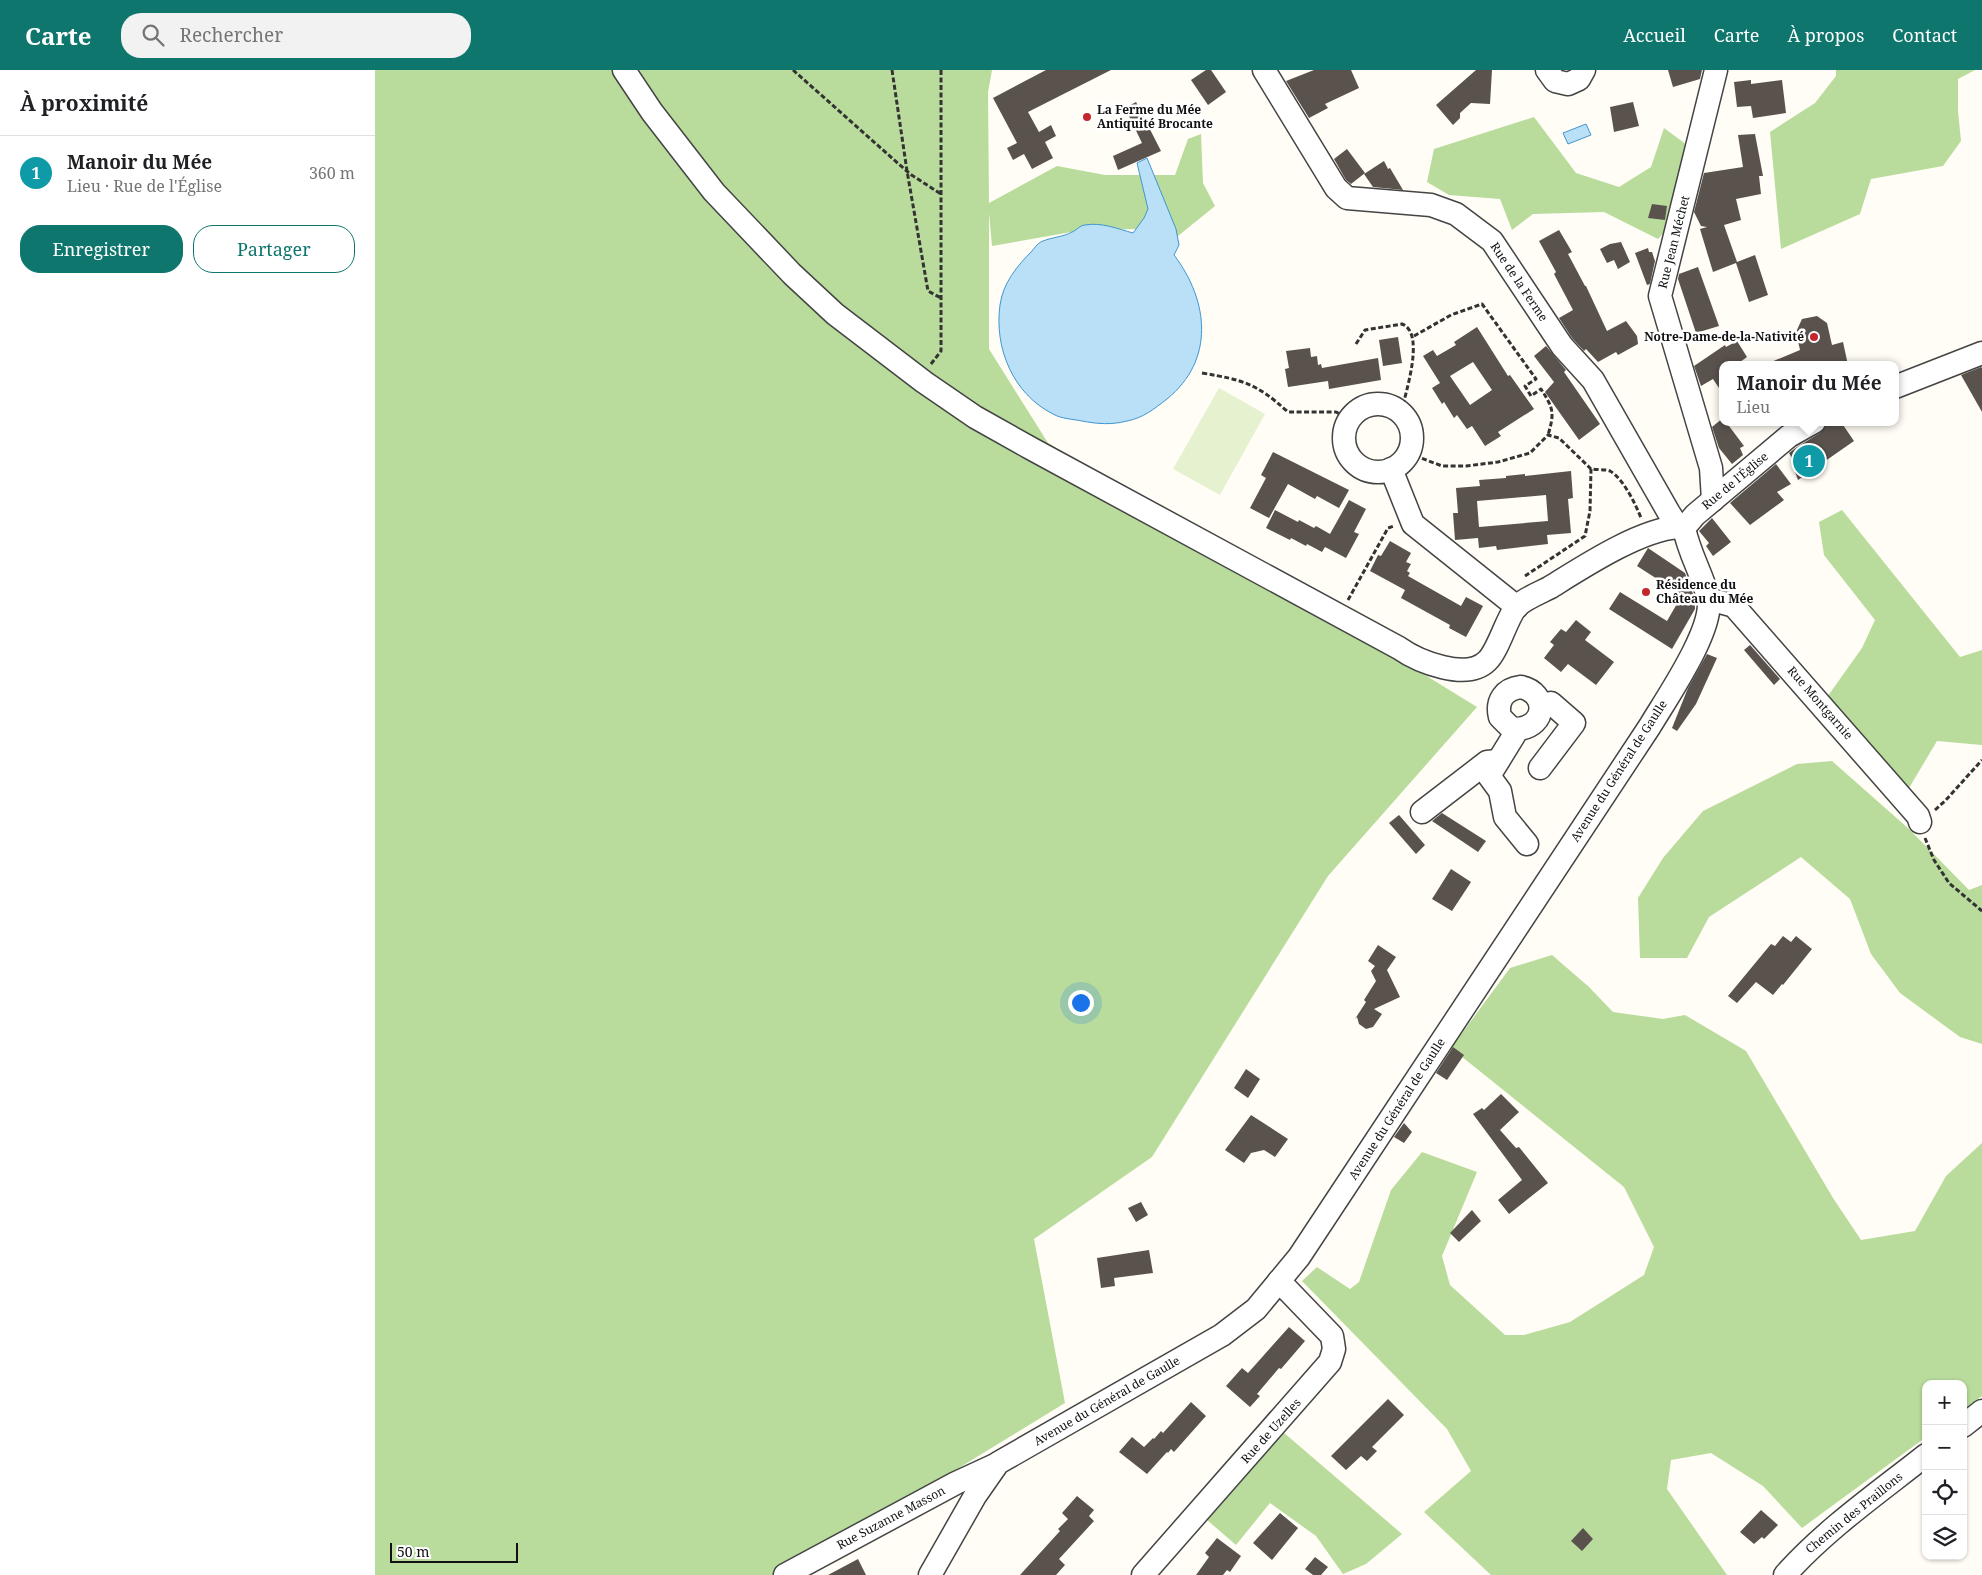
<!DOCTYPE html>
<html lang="fr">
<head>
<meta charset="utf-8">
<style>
  body { margin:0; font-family:"Noto Serif",serif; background:#f2f2f2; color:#202124 }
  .controls { position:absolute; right:15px; bottom:15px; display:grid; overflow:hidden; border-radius:10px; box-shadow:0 1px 4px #0004 }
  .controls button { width:45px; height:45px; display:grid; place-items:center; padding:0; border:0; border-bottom:1px solid #e0e0e0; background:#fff; color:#202124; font:25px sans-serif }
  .scale { position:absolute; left:15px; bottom:12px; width:128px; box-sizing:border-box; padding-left:5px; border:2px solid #111; border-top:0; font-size:14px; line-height:18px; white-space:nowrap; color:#111; -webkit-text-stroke:4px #fff; paint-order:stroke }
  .you { position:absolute; left:705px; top:932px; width:18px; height:18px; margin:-12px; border:4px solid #fff; border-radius:50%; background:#1a73e8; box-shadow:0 0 0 8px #1a73e833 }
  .badge { display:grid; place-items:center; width:32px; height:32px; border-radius:50%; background:#0f766e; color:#fff; font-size:16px; font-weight:700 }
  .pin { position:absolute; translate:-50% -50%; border:2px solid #fff; box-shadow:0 1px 5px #0006 }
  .popup { position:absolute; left:1344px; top:291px; width:180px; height:65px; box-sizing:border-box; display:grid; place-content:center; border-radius:10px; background:#fff; filter:drop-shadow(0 1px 4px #0005); font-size:16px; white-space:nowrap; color:#757577 }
  .popup b { font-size:19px; color:#202124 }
  .popup::after { content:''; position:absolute; left:50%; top:100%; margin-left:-10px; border:10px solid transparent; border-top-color:#fff }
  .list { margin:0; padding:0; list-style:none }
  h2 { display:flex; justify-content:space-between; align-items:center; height:65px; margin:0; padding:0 20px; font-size:21px }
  h2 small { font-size:16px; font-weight:400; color:#757577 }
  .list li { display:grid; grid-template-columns:32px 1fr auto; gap:15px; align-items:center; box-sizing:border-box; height:75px; padding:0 20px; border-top:1px solid #e0e0e0 }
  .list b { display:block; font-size:19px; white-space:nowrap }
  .list p { margin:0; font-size:16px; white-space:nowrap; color:#757577 }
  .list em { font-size:16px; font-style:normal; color:#757577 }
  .actions { display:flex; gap:10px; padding:15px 20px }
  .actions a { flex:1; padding:11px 0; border:1px solid #0f766e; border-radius:20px; text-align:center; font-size:18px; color:#0f766e }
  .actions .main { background:#0f766e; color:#fff }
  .icon { flex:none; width:28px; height:28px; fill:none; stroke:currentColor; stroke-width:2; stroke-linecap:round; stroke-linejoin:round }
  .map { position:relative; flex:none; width:1607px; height:1505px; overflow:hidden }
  header { display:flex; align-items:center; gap:30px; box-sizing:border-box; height:70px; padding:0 25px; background:#0f766e; color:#fff }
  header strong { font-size:24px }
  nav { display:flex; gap:28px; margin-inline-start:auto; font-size:18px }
  .search { width:350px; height:45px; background:#f2f2f2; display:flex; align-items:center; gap:12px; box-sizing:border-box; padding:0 18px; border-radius:20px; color:#757577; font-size:19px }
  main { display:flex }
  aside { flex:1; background:#fff }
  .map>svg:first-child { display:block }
  .forest { fill:#b9dc9c }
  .pitch { fill:#e6f2cf }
  .water { fill:#b9e0f7; stroke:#3f96cf }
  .building { fill:#5a524d; fill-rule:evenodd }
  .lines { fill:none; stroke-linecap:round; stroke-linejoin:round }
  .minor-casing { stroke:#444; stroke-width:25 }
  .path { stroke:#333; stroke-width:3; stroke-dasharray:5 2.5; stroke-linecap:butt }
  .minor { stroke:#fff; stroke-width:22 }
  .poi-dot { fill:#c4262e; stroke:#fff; stroke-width:2 }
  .labels { text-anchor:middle; stroke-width:5; stroke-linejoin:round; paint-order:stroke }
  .poi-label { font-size:12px; font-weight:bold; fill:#111; stroke:#fff; text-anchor:start }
  .street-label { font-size:12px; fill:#111; stroke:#fff }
</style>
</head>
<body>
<header>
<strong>Carte</strong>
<div class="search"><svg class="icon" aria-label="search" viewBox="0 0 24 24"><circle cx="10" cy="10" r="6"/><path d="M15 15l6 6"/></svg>Rechercher</div>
<nav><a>Accueil</a><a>Carte</a><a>À propos</a><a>Contact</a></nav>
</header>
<main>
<aside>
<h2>À proximité<small></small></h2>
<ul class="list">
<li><span class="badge" style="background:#0f9aa8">1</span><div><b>Manoir du Mée</b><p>Lieu · Rue de l'Église</p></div><em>360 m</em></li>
</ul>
<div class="actions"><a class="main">Enregistrer</a><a>Partager</a></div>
</aside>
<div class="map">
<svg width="1607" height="1505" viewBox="0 0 1607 1505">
  <rect width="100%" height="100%" fill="#fffdf5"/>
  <g class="forest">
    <path d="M0 0H617L613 22 614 133 682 96 730 105H800L813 69 826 64 828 113 840 136 803 166 760 159 702 161 617 176 614 143V279L673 373 1102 637 953 806 777 1087 659 1169 690 1333 409 1505H0Z"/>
    <path d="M1461 0H1600L1583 9V41L1586 71 1568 96 1496 109 1485 144 1406 179 1395 62 1440 33 1461 6Z"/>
    <path d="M1159 47 1201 103 1244 117 1276 97 1289 58 1312 75 1291 160 1283 169 1229 142 1158 144 1137 160 1125 129 1074 125 1052 112 1059 79Z"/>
    <path d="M1467 440 1585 587 1607 580V675L1562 671 1531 723 1450 630 1487 578 1500 550 1449 485 1444 452Z"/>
    <path d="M1457 691 1534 759 1594 820 1607 815V974L1585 967 1525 923 1496 884 1475 829 1426 787 1334 847 1312 888H1265L1263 828 1288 788 1328 741 1422 694Z"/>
    <path d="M1177 885 1214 917 1238 942 1288 949 1310 945 1371 981 1458 1128 1486 1170 1540 1161 1571 1106 1607 1073V1326L1588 1340V1314H1551V1367L1427 1458 1388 1416 1336 1383 1296 1390 1292 1419 1352 1505H1116L1049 1442 1096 1401 1072 1359 927 1211 942 1197 975 1219 984 1212 1016 1120 1047 1082 1102 1102 1067 1186 1075 1215 1130 1265H1149L1195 1252 1269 1205 1279 1177 1249 1117 1076 978 1135 898Z"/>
    <path d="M908 1362 1027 1464 991 1494 968 1504 941 1466 895 1433 861 1475 832 1450Z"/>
  </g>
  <path class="pitch" d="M844 318 890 344 845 425 798 399Z"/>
  <g class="water">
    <path d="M1211 54 1216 65 1193 74 1188 63Z"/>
    <path d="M772 88 801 159 804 175 799 185C834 231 840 290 792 329 779 339 768 348 752 351 737 355 722 354 707 351 697 349 687 349 678 344 638 324 619 278 625 235 628 213 642 196 657 181 660 177 664 172 668 171 678 167 688 167 697 162 702 160 705 155 710 155 727 152 743 159 758 163L769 148 773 139 762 93Z"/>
  </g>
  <g class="building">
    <path d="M671 0H736L653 42 664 62 676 55 681 66 670 72 678 88 657 99 649 84 638 90 632 78 642 73 618 28Z"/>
    <path d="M831 0H836L851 22 833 35 816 10Z"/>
    <path d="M939 0H976L984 18 950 34 953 38 934 48 911 11Z"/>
    <path d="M1101 0H1117L1115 34 1096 33 1085 43V48L1078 55 1061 35Z"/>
    <path d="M1293 0H1327L1325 9 1298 17Z"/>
    <path d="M1376 10V14L1407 10 1411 43 1378 48 1376 36 1362 37 1359 12Z"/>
    <path d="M761 32 786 81 743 100 738 86 767 73 750 38Z"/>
    <path d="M1258 32 1264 56 1239 62 1235 37Z"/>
    <path d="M1380 64 1388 106H1384L1386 124 1361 129 1366 150 1349 155 1362 192 1380 185 1393 225 1374 232 1361 193 1338 202 1325 159 1332 157 1326 156 1319 142 1329 103 1368 97 1363 65Z"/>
    <path d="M972 79 990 103 976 114 971 110 959 89Z"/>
    <path d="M1009 91 1013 99 1015 98 1028 120 998 117 989 104Z"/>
    <path d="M1277 134 1292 136 1290 150 1273 148Z"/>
    <path d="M1184 160 1197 182 1193 184 1210 216H1211L1232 261 1251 251 1262 266 1263 274 1243 285 1241 282 1223 292 1211 279 1209 281 1197 268 1184 248 1198 240 1179 204 1181 202 1164 171Z"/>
    <path d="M1246 172 1255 192 1243 199 1239 190 1232 193 1225 179 1235 174Z"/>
    <path d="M1273 178 1274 182H1277L1280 191 1275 214 1272 215 1260 183Z"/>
    <path d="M1323 197 1344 256 1321 263 1303 209 1304 204Z"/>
    <path d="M1442 246 1452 253 1457 275 1468 272 1473 295H1389L1425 280 1421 262 1427 249Z"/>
    <path d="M1102 257 1133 306 1135 305 1159 339 1123 362 1126 366 1110 376 1097 356 1092 359 1082 345 1079 348 1069 332 1067 334 1057 318 1065 313 1048 286 1058 280 1062 286 1081 275 1079 272ZM1098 292 1117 320 1095 335 1075 306Z"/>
    <path d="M1023 267 1027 293 1008 296 1004 270Z"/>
    <path d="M1362 271 1372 287 1361 295H1348V324L1338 309 1326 316 1319 296 1350 275 1351 277Z"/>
    <path d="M1171 276 1191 300 1189 302 1225 354 1204 370 1170 322 1179 312 1159 286Z"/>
    <path d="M935 278 936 287 942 286 943 295 946 294 947 298 1003 288 1006 310 954 319 953 311 913 317 910 299 914 298 911 281Z"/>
    <path d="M1606 297 1607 298V342L1586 305Z"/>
    <path d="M1348 348V352H1351L1369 376 1365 378 1368 385 1357 394 1344 378 1337 357Z"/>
    <path d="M1458 352H1466L1479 371 1423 410 1417 393H1420L1414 383 1422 377 1445 363 1451 355Z"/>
    <path d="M898 382 974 420 964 438 942 426 940 429 913 414 894 448 875 438 891 408 886 405Z"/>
    <path d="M1401 394 1416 414 1402 422 1409 430 1375 455 1355 433Z"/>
    <path d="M1196 401 1198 428 1193 429 1196 463 1172 465 1173 474 1122 480 1121 476 1104 478 1103 468 1080 470 1078 443H1083L1081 418 1105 416 1104 410 1131 408V406L1150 404V406ZM1171 425 1173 451 1104 457 1102 431Z"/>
    <path d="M974 430 991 439 979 462 984 464 971 488 950 477 947 482 932 474 931 476 916 468 915 470 891 458 900 440 923 452 924 450 939 458 941 456 955 464Z"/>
    <path d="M1337 448 1356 472 1338 486 1331 476 1334 473 1324 461Z"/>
    <path d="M1015 471 1036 483 1031 492 1036 494 1032 501 1035 503 1033 506 1086 536 1091 527 1108 536 1091 567 1074 558 1075 555 1026 528 1030 520 995 501 1003 485 1006 486Z"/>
    <path d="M1273 478 1310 503 1320 529V539L1297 579 1234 539 1245 522 1292 551 1307 525 1262 496Z"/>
    <path d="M1201 550 1216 562 1210 570 1239 592 1221 615 1193 594 1186 602 1169 588 1179 575 1175 572 1186 559 1191 562Z"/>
    <path d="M1375 575 1405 609 1399 615 1369 580Z"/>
    <path d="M1332 584 1342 588 1321 634 1302 661 1297 658 1313 618Z"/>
    <path d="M1067 743 1111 771 1103 782 1057 751Z"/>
    <path d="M1024 745 1050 775 1041 784 1014 753Z"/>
    <path d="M1076 799 1096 812 1077 841 1057 829Z"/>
    <path d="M1408 866 1416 872 1421 866 1437 879 1408 915 1407 914 1398 925 1381 912 1362 933 1353 926 1396 874 1400 876Z"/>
    <path d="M1003 875 1021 887 1012 900 1025 927 999 939 1007 944 998 957 991 959 984 954 982 947 980 949 991 932 989 930 1001 911 996 901 1000 896 993 891Z"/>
    <path d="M1078 977 1089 985 1072 1010 1061 1003Z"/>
    <path d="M871 999 885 1009 873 1028 859 1018Z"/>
    <path d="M1126 1024 1144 1042 1125 1060 1141 1078 1144 1077 1173 1113 1134 1144 1123 1130 1147 1110 1098 1044 1107 1038 1109 1040Z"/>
    <path d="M876 1045 913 1069 900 1087 889 1080 876 1083 869 1093 850 1080Z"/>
    <path d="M1029 1053 1037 1062 1029 1073 1019 1067Z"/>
    <path d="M766 1132 773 1145 761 1152 753 1138Z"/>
    <path d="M1097 1140 1106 1151 1084 1172 1075 1163Z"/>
    <path d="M774 1180 778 1203 739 1208 740 1216 726 1218 722 1188Z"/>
    <path d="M914 1257 930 1271 906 1299 904 1298 882 1324 885 1326 875 1337 851 1316 867 1298 873 1303Z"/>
    <path d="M1013 1329 1029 1345 997 1377 1002 1381 992 1391 986 1386 971 1400 956 1386Z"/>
    <path d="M816 1332 831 1346 799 1382 796 1379 793 1383 792 1382 772 1404 744 1382 757 1367 769 1377 778 1368 779 1369 786 1361 788 1363Z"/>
    <path d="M702 1426 719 1440 714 1446 719 1451 684 1489 690 1495 681 1505H645L685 1461 683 1459 693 1449 687 1443Z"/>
    <path d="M1386 1440 1403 1455 1389 1469 1387 1467 1379 1474 1365 1462Z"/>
    <path d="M905 1443 923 1458 897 1490 878 1473Z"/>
    <path d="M1208 1458 1218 1469 1207 1481 1196 1471Z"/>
    <path d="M842 1468 866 1486 855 1502 852 1500 848 1505H821L834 1487 830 1483Z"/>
    <path d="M940 1487 953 1497 946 1505H938L930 1499Z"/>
    <path d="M483 1489 491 1505H453Z"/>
  </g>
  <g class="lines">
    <g class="minor-casing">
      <g id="minor">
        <path d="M249 0 277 42 339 122 417 204 460 244 549 312 600 347 657 379 1024 578C1044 592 1092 611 1112 591 1123 581 1131 550 1141 537 1149 529 1164 523 1174 518 1208 497 1264 460 1303 457"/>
        <path d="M889 0 961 118 972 128 1056 135 1081 144 1117 171 1187 276 1218 310 1294 443 1303 457 1309 458"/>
        <path d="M1172 0 1180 11 1193 14 1204 9 1209 0"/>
        <path d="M1520 317 1607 283"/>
        <circle cx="1003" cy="368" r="34"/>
        <path d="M1016 399 1038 454 1142 537"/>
        <path d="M1338 430 1336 398 1285 226 1341 0"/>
        <path d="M1309 458 1320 445 1414 366 1439 352"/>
        <path d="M1334 529 1359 536 1543 746 1545 752"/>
        <path d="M1143 659 1136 658 1125 647C1121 631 1129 619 1146 617 1173 623 1172 656 1143 659L1114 706 1125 721 1130 747 1152 774"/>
        <path d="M1165 698 1199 653 1176 633 1166 635"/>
        <path d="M1047 742 1112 692 1123 691"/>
        <path d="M1588 1356 1607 1341"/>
        <path d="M410 1505 581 1413 620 1395"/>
        <path d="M555 1505 600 1426 623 1393 847 1265 881 1239 924 1187 1275 656C1291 629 1341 557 1333 527 1327 504 1314 483 1309 458"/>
        <path d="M768 1505 955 1292 959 1279 957 1266 904 1211"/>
        <path d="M1410 1505C1451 1459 1503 1423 1551 1385"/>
      </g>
    </g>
    <g class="path">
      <path d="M418 0 535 104 566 124"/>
      <path d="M517 0 532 101 553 221 566 228"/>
      <path d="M1039 266 1076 245 1107 234 1161 309 1150 316 1156 326 1166 319C1178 338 1180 342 1173 365"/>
      <path d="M981 274 990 260 1027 254C1051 263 1030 324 1026 343"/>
      <path d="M556 294 566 281V0"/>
      <path d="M827 303C868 310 881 313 913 342H961L975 349"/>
      <path d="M1033 383 1067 396H1091L1123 392 1155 383 1173 365 1184 368 1216 399C1222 400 1230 399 1235 401 1248 408 1261 435 1266 448"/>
      <path d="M1150 506 1210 466 1215 441 1216 399"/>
      <path d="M973 530 1013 458 1019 456"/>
      <path d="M1560 740 1570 731 1607 690"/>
      <path d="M1550 768 1559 790 1574 813 1607 841"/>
    </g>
    <use href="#minor" class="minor"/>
  </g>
  <g class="poi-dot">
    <circle cx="712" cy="47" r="5"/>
    <circle cx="1439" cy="267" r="5"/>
    <circle cx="1271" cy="522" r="5"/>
  </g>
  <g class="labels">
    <g class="poi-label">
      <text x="722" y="44">La Ferme du Mée<tspan x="722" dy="14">Antiquité Brocante</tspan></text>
      <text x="1429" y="271" text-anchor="end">Notre-Dame-de-la-Nativité</text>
      <text x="1281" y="519">Résidence du<tspan x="1281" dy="14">Château du Mée</tspan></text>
    </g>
    <g class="street-label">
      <text transform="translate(1299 172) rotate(-76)" y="4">Rue Jean Méchet</text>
      <text transform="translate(1144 212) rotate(56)" y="4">Rue de la Ferme</text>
      <text transform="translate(1360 411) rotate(-40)" y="4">Rue de l'Église</text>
      <text transform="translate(1445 633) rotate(49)" y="4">Rue Montgarnie</text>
      <text transform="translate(1244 701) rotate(-57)" y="4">Avenue du Général de Gaulle</text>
      <text transform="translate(1022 1039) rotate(-57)" y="4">Avenue du Général de Gaulle</text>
      <text transform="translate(732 1331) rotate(-30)" y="4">Avenue du Général de Gaulle</text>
      <text transform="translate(896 1361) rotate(-48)" y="4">Rue de Uzelles</text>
      <text transform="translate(1479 1443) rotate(-39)" y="4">Chemin des Praillons</text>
      <text transform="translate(516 1448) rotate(-28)" y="4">Rue Suzanne Masson</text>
    </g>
  </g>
</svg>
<div class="controls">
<button>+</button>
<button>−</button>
<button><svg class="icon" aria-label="locate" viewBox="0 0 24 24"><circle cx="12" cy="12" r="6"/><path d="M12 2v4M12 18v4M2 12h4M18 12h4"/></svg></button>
<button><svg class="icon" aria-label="layers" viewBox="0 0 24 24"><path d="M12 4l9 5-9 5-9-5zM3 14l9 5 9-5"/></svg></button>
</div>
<div class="scale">50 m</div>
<div class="you"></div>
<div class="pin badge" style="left:1434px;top:391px;background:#0f9aa8">1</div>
<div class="popup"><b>Manoir du Mée</b>Lieu</div>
</div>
</main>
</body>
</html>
